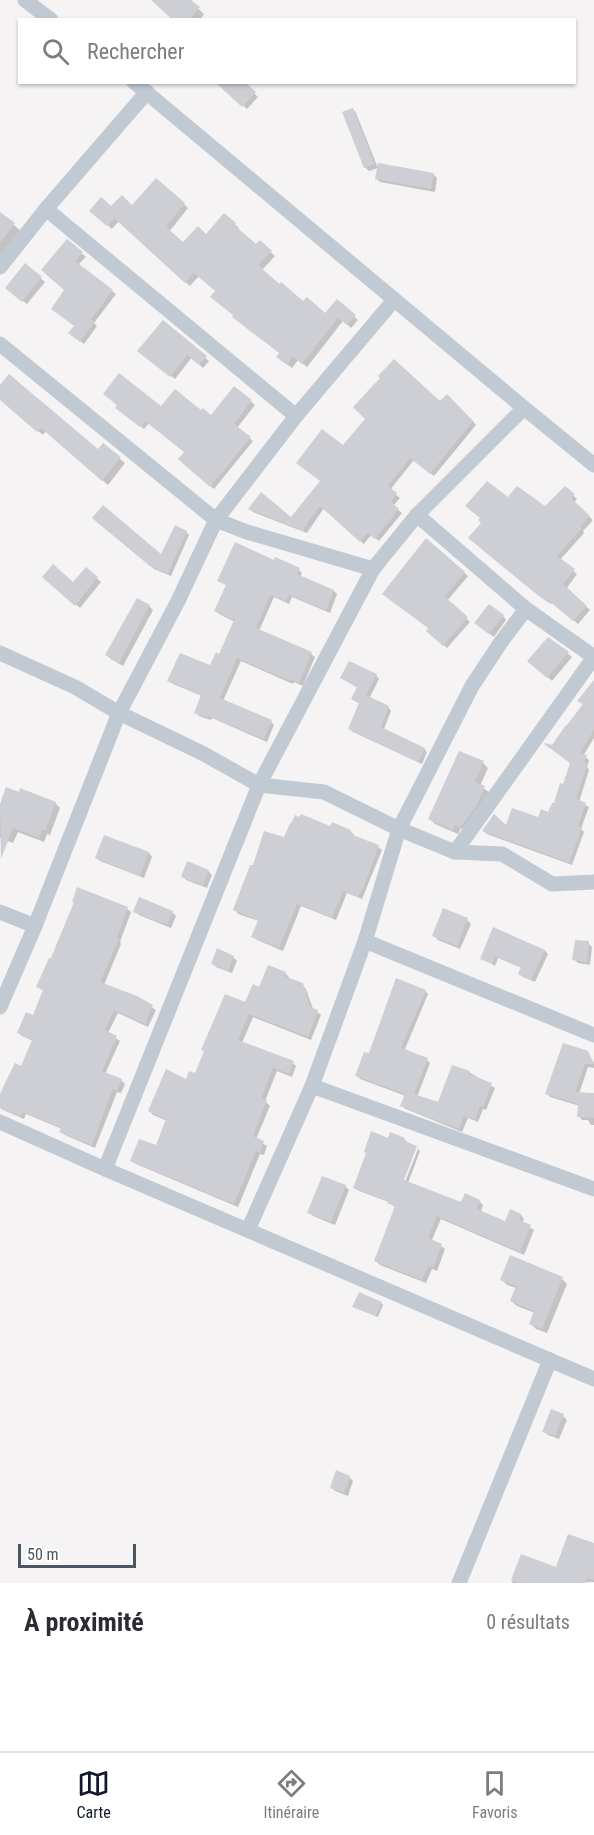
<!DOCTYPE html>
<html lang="fr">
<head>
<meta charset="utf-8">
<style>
  body { margin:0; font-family:"Roboto Condensed",sans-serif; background:#f2f2f3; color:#2b2b33 }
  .scale { position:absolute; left:18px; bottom:15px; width:118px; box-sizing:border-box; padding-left:6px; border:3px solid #4a5661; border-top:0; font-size:16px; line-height:21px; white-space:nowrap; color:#4a5661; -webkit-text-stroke:4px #fff; paint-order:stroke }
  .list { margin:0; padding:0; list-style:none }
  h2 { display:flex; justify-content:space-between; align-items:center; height:78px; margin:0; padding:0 24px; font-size:26px }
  h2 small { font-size:20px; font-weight:400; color:#7c7c81 }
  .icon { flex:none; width:33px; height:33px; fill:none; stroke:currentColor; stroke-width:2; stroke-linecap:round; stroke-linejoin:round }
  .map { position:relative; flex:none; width:594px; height:1583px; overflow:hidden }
  .search { position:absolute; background:#fff; box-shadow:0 2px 4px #0004; left:18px; right:18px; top:18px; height:66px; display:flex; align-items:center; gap:15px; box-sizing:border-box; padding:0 21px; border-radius:0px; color:#7c7c81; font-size:22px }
  .sheet { height:168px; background:#fff }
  nav { display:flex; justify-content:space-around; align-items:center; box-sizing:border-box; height:84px; border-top:2px solid #e1e1e2; background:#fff; font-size:16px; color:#7c7c81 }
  nav a { display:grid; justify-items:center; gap:3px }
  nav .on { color:#111827 }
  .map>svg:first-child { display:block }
  .shadow { fill:#0003 }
  .building { fill:#cdcfd5 }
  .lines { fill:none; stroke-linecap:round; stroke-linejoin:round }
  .street { stroke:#c1cad2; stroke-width:15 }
</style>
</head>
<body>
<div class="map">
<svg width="594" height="1583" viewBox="0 0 594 1583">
  <rect width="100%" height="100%" fill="#f5f3f3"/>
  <g class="shadow">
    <path d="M153 0H189L204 14 200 20H175Z"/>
    <path d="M217 82H243L258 97 247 109Z"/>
    <path d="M353 109 356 113 378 168 369 171 365 167Z"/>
    <path d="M433 174 437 178 435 192 380 182 376 178Z"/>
    <path d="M184 204 188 208 169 232 184 244 206 236 225 215 239 228 238 230 257 246 260 243 275 256 262 270 303 303 325 315 338 301 358 320 351 328 343 321 307 367 298 360 292 368 282 360 280 353 235 316 217 291 199 276 190 286 119 221 112 229 91 210Z"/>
    <path d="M0 214 20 230 0 257Z"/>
    <path d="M67 241 86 257 78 265 116 294 94 323 97 326 84 344 74 336 76 326 66 290Z"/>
    <path d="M26 266 45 282 27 304 11 292Z"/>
    <path d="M163 322 209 361 203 368 192 357 175 379 143 355Z"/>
    <path d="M0 387 99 451 103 445 125 463 108 485 46 431 43 435 0 399Z"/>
    <path d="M234 388 255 405 237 428 253 441 214 489 183 463 186 452 149 423 144 429 121 411 161 408 201 412 212 417Z"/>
    <path d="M441 403 472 420 476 425 434 476 414 460 390 490 400 498 393 506 402 513 379 541 371 535 364 544 324 508 307 533 253 512 250 509 291 519 321 482 343 447Z"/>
    <path d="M565 488 577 499 574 503 593 520 583 531 584 533 560 560 577 574 566 589 590 610 578 624 553 602 551 604 529 588 508 499 545 508Z"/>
    <path d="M96 521 162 556 186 532 189 535 171 576 154 569Z"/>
    <path d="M426 540 468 576 447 601 470 622 447 648 428 631 430 629Z"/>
    <path d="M274 562 299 570 302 573 300 577 334 591 337 594 330 613 292 597 289 604 274 597 259 631 311 654 315 657 303 686 294 682 293 684 241 661 223 701 271 722 274 725 267 742 212 718 211 720 199 716 196 712 202 696 173 684 169 681 211 667 220 656 235 622 219 614 216 611 227 586 219 580Z"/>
    <path d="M86 569 101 582 80 608 47 580 73 584Z"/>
    <path d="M149 606 153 610 123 666 111 659 107 655Z"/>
    <path d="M503 616 506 620 494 637 480 627Z"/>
    <path d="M549 639 572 657 552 681 533 664Z"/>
    <path d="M376 675 379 679 369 699 388 707 391 711 384 729 424 749 427 752 422 764 353 732 350 729 360 704 352 699 358 688 342 678Z"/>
    <path d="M594 691V738L583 756 589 760 587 767 589 770 579 802 589 807 581 829 584 832 572 865 487 834 484 831 539 819 549 814 564 786 571 763 553 746 583 705 579 701Z"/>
    <path d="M460 753 483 763 488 768 480 786 489 792 466 832 461 828 458 834 435 824 430 819Z"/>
    <path d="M7 789 55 803 60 808 50 835 47 834 44 842 18 832 13 843 0 838V807Z"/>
    <path d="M331 828 350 831 354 835 353 837 378 847 382 850 362 899 347 893 336 920 301 906 283 951 257 940 253 937 259 921 238 914 235 910 285 839Z"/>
    <path d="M104 836 149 853 152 857 144 878 100 861 96 858Z"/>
    <path d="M208 871 212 875 207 888 186 880 183 876Z"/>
    <path d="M127 909 131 912 120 942 121 944 104 985 136 998 156 1010 148 1027 118 1013 108 1033 120 1041 105 1074 121 1080 125 1084 121 1093 117 1092 95 1148 65 1135 61 1132 62 1129 26 1114 24 1119 1 1109 0 1101 22 1068 33 1041 22 1036 19 1033 34 1017 44 991 38 987Z"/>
    <path d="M135 911 172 912 176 916 171 928 139 915Z"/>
    <path d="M467 920 471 924 460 949 438 940 434 936Z"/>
    <path d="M494 929 545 951 548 954 535 982 523 977 519 974 522 968 498 958 495 966 482 958Z"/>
    <path d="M588 943 592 947 590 965 578 963 574 959Z"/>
    <path d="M233 957 237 961 232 973 216 967 213 963Z"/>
    <path d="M285 973 289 977 288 979 302 985 306 989 313 1009 321 1015 311 1040 253 1017 242 1043 293 1063 296 1066 292 1077 277 1071 265 1101 270 1106 256 1139 267 1146 264 1155 260 1154 238 1207 136 1164 132 1161 157 1147 168 1121 153 1115 150 1111 186 1081 196 1076 246 1004 260 989Z"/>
    <path d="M425 991 428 994 405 1049 427 1060 430 1063 417 1097 439 1104 469 1072 495 1088 486 1110 483 1109 478 1122 468 1118 462 1132 406 1109 402 1106 406 1096 360 1079 357 1075 370 1055Z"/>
    <path d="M587 1053 594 1063V1068L588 1067 579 1094H594V1125H591L588 1120H582L579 1116 580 1106 550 1097 547 1093Z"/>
    <path d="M391 1134 405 1140 408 1143 400 1186 403 1187 418 1149 420 1151 408 1183 461 1204 465 1195 480 1202 483 1205 481 1212 506 1223 511 1211 521 1215 524 1219 522 1223 534 1230 524 1255 441 1219 431 1242 441 1246 445 1249 437 1271 432 1269 426 1283 380 1265 376 1261 396 1208 389 1202 359 1191 355 1188 389 1140Z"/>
    <path d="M345 1186 349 1190 335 1225 313 1216 309 1212Z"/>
    <path d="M562 1279 567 1284 547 1333 536 1329 531 1324 535 1313 517 1306 511 1301 516 1288 507 1285 502 1280Z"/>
    <path d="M381 1303 383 1305 378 1317 356 1308Z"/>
    <path d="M563 1416 567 1420 559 1439 548 1435 544 1431Z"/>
    <path d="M349 1477 353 1481 348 1496 335 1491 331 1487Z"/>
    <path d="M594 1545V1582L512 1583 522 1556 557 1568Z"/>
  </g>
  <g class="building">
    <path d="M151 0H191L200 7 189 20H173Z"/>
    <path d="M215 82H245L256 92 242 107Z"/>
    <path d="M353 108 375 164 364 168 342 112Z"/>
    <path d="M378 163 434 173 431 189 375 179Z"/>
    <path d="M156 178 185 203 166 227 183 242 198 226 206 234 224 213 236 223 234 225 256 244 260 240 272 251 258 265 279 284 281 282 303 301 307 297 325 313 337 299 356 315 347 325 338 318 302 364 293 357 287 365 276 357 279 353 232 317 233 315 210 297 215 291 194 273 185 283 114 218 107 226 89 211 101 197 111 206 122 195 132 205Z"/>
    <path d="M0 212 15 223 0 243Z"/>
    <path d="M67 239 83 252 75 261 113 290 91 319 95 322 80 342 68 333 74 326 51 309 64 290 41 270Z"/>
    <path d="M25 263 42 277 22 302 5 288Z"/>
    <path d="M163 320 207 356 199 365 187 355 170 377 137 351Z"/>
    <path d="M394 359 440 401 447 394 473 421 430 474 410 458 388 486 397 493 391 502 399 509 375 539 367 533 360 542 320 506 304 528V531L248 509 261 492 291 517 320 481 296 463 322 429 343 445 365 419 353 407 380 378 378 376Z"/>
    <path d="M119 373 161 406 175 389 201 410 203 408 211 415 234 386 252 400 234 424 251 437 210 487 178 459 184 452 145 421 140 427 115 408 117 405 103 394Z"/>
    <path d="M9 374 98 449 103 443 121 457 102 481 41 428 37 432 0 400V385Z"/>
    <path d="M487 481 508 497 517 486 545 506 565 486 575 494 571 498 590 516 580 527 582 528 557 556 575 569 563 584 587 606 573 621 548 600 547 602 524 584 468 538 481 523 478 520 480 518 465 506Z"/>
    <path d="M103 505 161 554 175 525 187 531 168 574 150 566 92 518Z"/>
    <path d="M426 538 465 572 445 597 468 617 443 646 426 631 428 628 382 594Z"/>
    <path d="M235 542 274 560 275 557 300 568 297 574 334 590 326 610 289 595 286 601 270 595 256 628 312 652 299 683 291 679 290 681 237 658 220 698 272 720 264 739 208 716V718L194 713 201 695 167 681 180 653 210 665 216 652 219 654 234 620 214 611 226 585 217 581Z"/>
    <path d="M53 564 73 582 86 567 98 577 75 606 42 577Z"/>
    <path d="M137 598 150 605 119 663 105 655Z"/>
    <path d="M489 604 504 615 489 634 474 623Z"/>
    <path d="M548 637 569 652 547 678 527 661Z"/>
    <path d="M349 661 377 674 366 695 389 706 381 727 425 748 418 762 348 729 359 703 351 699 357 687 340 678Z"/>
    <path d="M594 680V730L580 753 587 755 585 762 587 765 576 799 586 803 578 826 582 828 569 863 482 831 494 814 506 825 512 808 538 817 541 809 548 812 552 803H554L560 783 563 784 570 763 544 744 545 743 552 745 566 725H567L583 704 577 701Z"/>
    <path d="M459 751 484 761 475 782 485 786 476 806 460 828 455 825 453 830 428 819Z"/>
    <path d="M6 787 19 792 20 788 56 802 45 831 42 830 39 838 13 828 1 859 0 804Z"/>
    <path d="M301 814 330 826 332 822 346 828 351 830 350 834 379 845 364 886 358 897 343 891 332 918 297 904 279 948 251 937 258 920 233 910 250 865H253L264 831 284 837 290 823H291L295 815 299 817Z"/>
    <path d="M104 835 149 852 140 876 95 858Z"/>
    <path d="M187 861 209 870 203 885 181 877Z"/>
    <path d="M77 887 128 907 117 938 119 939 100 982 137 996 153 1005 145 1024 114 1010 105 1030 117 1036 102 1071 122 1079 117 1091 113 1089 92 1145 59 1132 61 1128 45 1121 22 1112 20 1116 0 1108V1094L6 1081 15 1063 21 1066 32 1040 17 1033 26 1012 33 1015 43 990 36 987 49 958H51L74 902H72Z"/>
    <path d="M139 897 173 911 167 925 133 912Z"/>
    <path d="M443 908 468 918 457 946 432 936Z"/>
    <path d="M493 927 545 950 531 980 518 974 521 967 495 956 492 964 480 959Z"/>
    <path d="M575 940 589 941 587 962 572 960Z"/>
    <path d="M217 948 234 956 228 971 211 964Z"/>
    <path d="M268 965 286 972 284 976 303 983 310 1007 318 1010 308 1037 249 1014 238 1040 294 1061 289 1074 273 1068 261 1098 267 1100 253 1136 264 1141 260 1153 256 1151 234 1204 130 1161 139 1139 156 1145 166 1119 148 1111 166 1069 186 1079 189 1071 195 1073 204 1051 201 1050 225 994 245 1002 253 984 259 987Z"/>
    <path d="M396 978 426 990 401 1048 428 1058 414 1094 438 1102 452 1065 470 1071 468 1074 492 1083 483 1107 480 1106 475 1120 464 1116 459 1129 400 1106 405 1094 355 1076 364 1052 369 1053Z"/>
    <path d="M563 1043 588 1051 594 1064H585L575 1092 594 1093V1118L577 1117 578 1104 545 1094Z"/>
    <path d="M371 1131 388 1138 390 1132 405 1138 404 1141 417 1146 404 1180 461 1202 465 1193 480 1200 477 1209 505 1221 510 1209 521 1214 519 1220 531 1225 520 1252 437 1216 428 1238 442 1244 433 1268 428 1266 422 1280 374 1261 395 1206 387 1203 388 1201 353 1188 366 1153 364 1152Z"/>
    <path d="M322 1176 346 1185 331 1222 307 1213Z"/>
    <path d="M510 1255 563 1277 542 1329 529 1324 534 1311 510 1301 516 1286 500 1280Z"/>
    <path d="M359 1292 382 1302 376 1316 352 1307Z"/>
    <path d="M551 1409 564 1414 555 1436 542 1432Z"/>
    <path d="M336 1470 350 1476 344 1493 330 1488Z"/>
    <path d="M568 1534 594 1543V1580L587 1578 585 1583H518L511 1580 521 1554 556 1567Z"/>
  </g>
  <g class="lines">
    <g class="street">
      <path d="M25 0 51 20"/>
      <path d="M134 82 524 408 594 465"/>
      <path d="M0 267 46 209 147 92"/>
      <path d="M0 344 216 520 247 532 373 569 417 515 524 408"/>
      <path d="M296 416 394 300"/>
      <path d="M417 515 526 609 594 657 455 852"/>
      <path d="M0 653 75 687 119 713 204 754 259 785 324 792 399 829 455 852 502 854 552 884 594 882"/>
      <path d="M0 912 35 926"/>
      <path d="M365 941 594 1035"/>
      <path d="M0 1007 35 926 119 713 178 601 216 520 296 416 46 209"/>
      <path d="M312 1086 594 1189"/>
      <path d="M0 1122 105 1169 594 1379"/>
      <path d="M105 1169 259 785 373 569"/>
      <path d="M248 1230 312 1086 365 941 399 829 472 686 501 642 526 609"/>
      <path d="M459 1583 550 1360"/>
    </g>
  </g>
</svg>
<div class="scale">50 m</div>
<div class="search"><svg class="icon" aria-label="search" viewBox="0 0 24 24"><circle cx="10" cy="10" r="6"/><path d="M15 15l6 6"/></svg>Rechercher</div>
</div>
<section class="sheet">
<h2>À proximité<small>0 résultats</small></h2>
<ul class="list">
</ul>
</section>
<nav>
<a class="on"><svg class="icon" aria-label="map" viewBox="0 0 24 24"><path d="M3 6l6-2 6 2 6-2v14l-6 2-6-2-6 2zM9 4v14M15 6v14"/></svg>Carte</a>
<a><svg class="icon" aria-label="directions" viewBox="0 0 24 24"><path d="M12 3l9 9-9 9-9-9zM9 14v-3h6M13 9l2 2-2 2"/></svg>Itinéraire</a>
<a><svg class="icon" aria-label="saved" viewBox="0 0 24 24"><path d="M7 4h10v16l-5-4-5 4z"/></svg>Favoris</a>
</nav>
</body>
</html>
